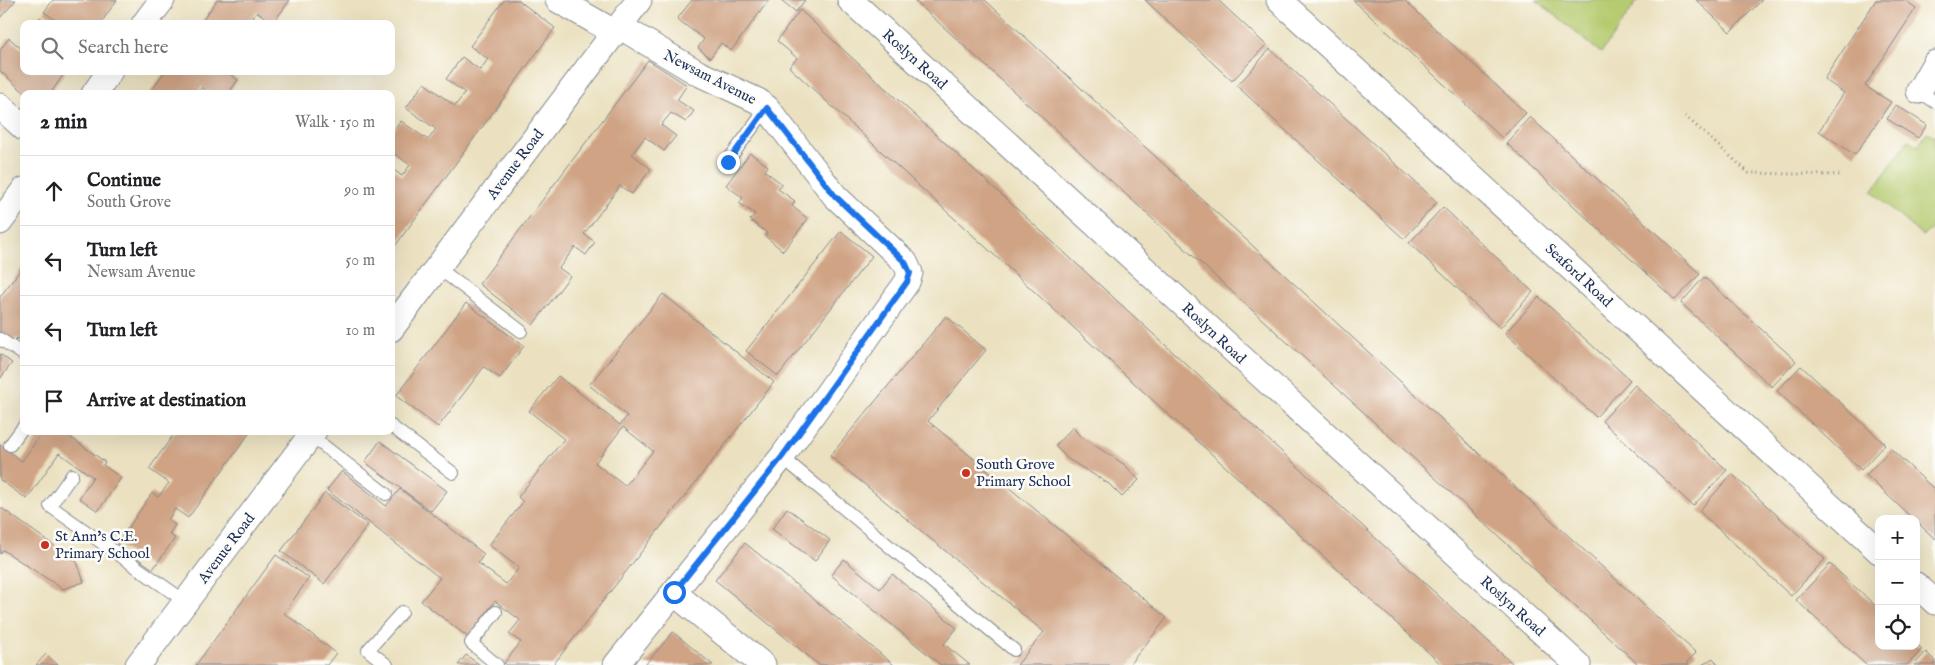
<!DOCTYPE html>
<html lang="en">
<head>
<meta charset="utf-8">
<style>
  body { margin:0; font-family:"IM FELL English",serif; background:#f2f2f2; color:#202124 }
  .controls { position:absolute; right:15px; bottom:15px; display:grid; overflow:hidden; border-radius:10px; box-shadow:0 5px 20px #0002 }
  .controls button { width:45px; height:45px; display:grid; place-items:center; padding:0; border:0; border-bottom:1px solid #e0e0e0; background:#fff; color:#202124; font:25px sans-serif }
  .stop { position:absolute; width:15px; height:15px; margin:-11px; border:4px solid #1a73e8; border-radius:50%; background:#fff }
  .stop.end { background:#1a73e8; border-color:#fff; box-shadow:0 1px 5px #0008 }
  .list { margin:0; padding:0; list-style:none }
  h2 { display:flex; justify-content:space-between; align-items:center; height:65px; margin:0; padding:0 20px; font-size:21px }
  h2 small { font-size:16px; font-weight:400; color:#757577 }
  .list li { display:grid; grid-template-columns:32px 1fr auto; gap:15px; align-items:center; box-sizing:border-box; height:70px; padding:0 20px; border-top:1px solid #e0e0e0 }
  .list b { display:block; font-size:19px; white-space:nowrap }
  .list p { margin:0; font-size:16px; white-space:nowrap; color:#757577 }
  .list em { font-size:16px; font-style:normal; color:#757577 }
  .icon { flex:none; width:28px; height:28px; fill:none; stroke:currentColor; stroke-width:2; stroke-linecap:round; stroke-linejoin:round }
  .map { position:relative; flex:none; width:1935px; height:665px; overflow:hidden }
  .search { position:absolute; background:#fff; box-shadow:0 5px 20px #0002; left:20px; top:20px; width:375px; height:55px; display:flex; align-items:center; gap:12px; box-sizing:border-box; padding:0 18px; border-radius:10px; color:#757577; font-size:19px }
  .panel { position:absolute; background:#fff; box-shadow:0 5px 20px #0002; left:20px; top:90px; width:375px; height:345px; border-radius:10px }
  .map>svg:first-child { display:block }
  .green { fill:#b5cb6f; stroke:#687d66 }
  .building { fill:#cfa384; fill-rule:evenodd }
  .lines { fill:none; stroke-linecap:round; stroke-linejoin:round }
  .service-casing { stroke:#83888f; stroke-width:14 }
  .minor-casing { stroke:#83888f; stroke-width:27 }
  .path { stroke:#83888f; stroke-width:3; stroke-dasharray:1 4; stroke-linecap:butt }
  .service { stroke:#fff; stroke-width:12 }
  .minor { stroke:#fff; stroke-width:25 }
  .route { stroke:#1a73e8; stroke-width:6 }
  .poi-dot { fill:#c8321e; stroke:#fdfcf7; stroke-width:2 }
  .labels { text-anchor:middle; stroke-width:5; stroke-linejoin:round; paint-order:stroke }
  .street-label { font-size:15px; fill:#1b2f5e; stroke:#fdfcf7 }
  .poi-label { font-size:15px; fill:#1b2f5e; stroke:#fdfcf7; text-anchor:start }
</style>
</head>
<body>
<div class="map">
<svg width="1935" height="665" viewBox="0 0 1935 665">
  <rect width="100%" height="100%" fill="#fdfcf7"/>
  <filter id="ink" filterUnits="userSpaceOnUse"><feTurbulence type="fractalNoise" baseFrequency=".02" numOctaves="2"/><feDisplacementMap in="SourceGraphic" scale="10" xChannelSelector="R" yChannelSelector="G"/><feConvolveMatrix kernelMatrix="1 2 1 2 8 2 1 2 1" color-interpolation-filters="sRGB"/></filter>
  <filter id="wash" filterUnits="userSpaceOnUse"><feTurbulence type="fractalNoise" baseFrequency=".0096" numOctaves="4" result="noise"/><feDisplacementMap in="SourceGraphic" scale="20" xChannelSelector="R" yChannelSelector="G"/><feGaussianBlur stdDeviation="1.12" result="paint"/><feColorMatrix in="noise" values="0 0 0 0 0 0 0 0 0 0 0 0 0 0 0 0 0 1.4 0 .05"/><feComposite in="paint" operator="in"/></filter>
  <g filter="url(#wash)">
    <rect width="100%" height="100%" fill="#ebe1c0"/>
    <g class="green">
      <path d="M1536 0H1638L1601 53Z"/>
      <path d="M1927 132 1935 137V227L1922 236 1872 192 1908 140 1918 146Z"/>
    </g>
    <g id="blocks">
      <g class="building">
        <path d="M0 0H16L0 18Z"/>
        <path d="M53 0H117L100 24H57L58 22 44 12Z"/>
        <path d="M217 0H290L273 23 257 12 248 24H200Z"/>
        <path d="M504 0H518L555 28 395 246 391 243V168L402 176 410 165 391 151V134L401 121 428 140 436 129 406 108 424 83 455 106 465 93 446 79 462 57 480 70 488 59 470 46Z"/>
        <path d="M692 0H769L731 51 721 43 710 58 698 48 704 39 677 19Z"/>
        <path d="M781 0H805L796 12Z"/>
        <path d="M914 0H985L1696 653 1687 662 1689 665H1639Z"/>
        <path d="M1145 0H1218L1266 45 1232 81Z"/>
        <path d="M1353 0H1404L1526 113 1502 138Z"/>
        <path d="M1696 0H1762L1730 32Z"/>
        <path d="M1876 0H1905L1916 8 1865 86 1891 102 1855 155 1819 131 1844 93 1824 79Z"/>
        <path d="M800 10 1514 665H1442L789 67 797 58 777 41Z"/>
        <path d="M40 17 50 24H35Z"/>
        <path d="M9 38 24 51V71H66L50 94H26L0 71V50Z"/>
        <path d="M1270 49 1437 202 1404 239 1237 86Z"/>
        <path d="M648 60 687 85 677 100 694 111 686 122 671 113 661 125 676 136 664 151 645 137 632 154 651 169 632 194 620 186 584 234 595 242 586 255 575 247 559 268 570 276 533 325 479 284Z"/>
        <path d="M165 71H226L238 80 228 94H210L202 87 197 94H149Z"/>
        <path d="M1896 105 1927 125 1918 138 1887 119Z"/>
        <path d="M1530 117 1700 274 1675 300 1506 143Z"/>
        <path d="M750 153 768 166 765 171 782 184 778 189 795 201 792 206 808 219 783 251 765 236 767 233 750 220 755 214 739 203 743 198 726 185Z"/>
        <path d="M1443 207 1533 292 1500 328 1409 243Z"/>
        <path d="M841 231 872 256 778 376 746 351Z"/>
        <path d="M24 265V342L17 338 12 343 0 334V297Z"/>
        <path d="M1704 277 1796 361 1772 387 1681 303Z"/>
        <path d="M663 294 774 382 553 665H507L504 663 521 642 509 634 520 620 495 601 468 637 421 601 440 578 327 490 342 471 386 506 400 489 484 554 478 563 506 584 519 568 489 545 523 502 518 497 564 439 529 411 558 376 620 425 627 416 589 385ZM623 427 653 451 625 486 595 463Z"/>
        <path d="M1539 297 1630 380 1596 417 1505 333Z"/>
        <path d="M466 303 524 346 500 378 484 367 438 427 396 396Z"/>
        <path d="M946 316 986 350 928 421 1167 618 1129 665H1017L1044 632 830 456Z"/>
        <path d="M0 354 12 363 0 379Z"/>
        <path d="M1801 366 1885 444 1861 470 1777 391Z"/>
        <path d="M1635 385 1727 470 1693 506 1602 421Z"/>
        <path d="M1073 427 1079 435 1125 465 1139 480 1122 497 1109 484 1068 459 1055 446Z"/>
        <path d="M43 431H62L105 462 103 465 121 478 98 511 79 498 93 477 59 453 27 499 0 480V445L22 461Z"/>
        <path d="M176 431H251L188 518 175 509 168 520 175 525 169 534 175 538 153 569 117 544 152 493 158 497 169 483 149 469Z"/>
        <path d="M380 441 447 491 431 511 365 462Z"/>
        <path d="M1891 449 1935 490V539L1916 521V519H1913L1866 475Z"/>
        <path d="M1732 474 1825 559 1791 596 1699 511Z"/>
        <path d="M325 493 368 525 324 584 281 551Z"/>
        <path d="M0 507 77 562 84 582 63 589 3 550 0 554Z"/>
        <path d="M787 508 830 540 815 561 772 529Z"/>
        <path d="M745 543 894 665H819L715 580Z"/>
        <path d="M276 555 309 578 284 613 336 653 327 665H196Z"/>
        <path d="M844 559 880 589 892 574 957 628 944 644 970 665H941L831 575Z"/>
        <path d="M1830 564 1879 609V646H1916V643L1922 649 1907 665H1866L1796 600Z"/>
        <path d="M673 632 713 665H645Z"/>
        <path d="M1926 652 1935 661V665H1914Z"/>
        <path d="M46 654 58 665H36Z"/>
        <path d="M466 655 480 665H458Z"/>
        <path d="M1713 658 1718 665H1702Z"/>
      </g>
    </g>
  </g>
  <g filter="url(#ink)">
    <use href="#blocks" fill-opacity="0" stroke="#83888f" stroke-width="1"/>
    <g class="lines">
      <g class="service-casing">
        <g id="service">
          <path d="M1919 91 1935 102"/>
          <path d="M727 162 767 108"/>
          <path d="M437 267 521 331"/>
          <path d="M0 339 24 355"/>
          <path d="M391 426 453 473"/>
          <path d="M311 436 386 494"/>
          <path d="M10 445 24 426"/>
          <path d="M782 457 1014 650"/>
          <path d="M72 475 50 506 186 602"/>
          <path d="M496 612 471 643 497 665"/>
          <path d="M387 665 368 650 402 612"/>
        </g>
      </g>
      <g class="minor-casing">
        <g id="minor">
          <path d="M558 0 614 32"/>
          <path d="M850 0 1578 665"/>
          <path d="M1279 0 1879 551"/>
          <path d="M144 24 162 0"/>
          <path d="M1919 91 1935 63"/>
          <path d="M94 94 110 71"/>
          <path d="M0 106 24 128"/>
          <path d="M0 222 24 190"/>
          <path d="M391 329 639 0"/>
          <path d="M1916 585 1935 602"/>
          <path d="M674 593 763 665"/>
          <path d="M138 665 314 431"/>
          <path d="M616 665 782 457 907 282 910 273 905 262 835 196 767 108 758 101 698 73 619 26"/>
        </g>
      </g>
      <path class="path" d="M1685 116 1749 173 1840 175"/>
      <use href="#service" class="service"/>
      <use href="#minor" class="minor"/>
    </g>
  </g>
  <g class="lines" filter="url(#ink)">
    <path class="route" d="M674 592 782 457 907 282 910 273 905 262 835 196 767 108 728 162"/>
  </g>
  <g class="poi-dot">
    <circle cx="966" cy="473" r="5"/>
    <circle cx="45" cy="545" r="5"/>
  </g>
  <g class="labels">
    <g class="street-label">
      <text transform="translate(915 59) rotate(42)" y="5">Roslyn Road</text>
      <text transform="translate(710 77) rotate(27)" y="5">Newsam Avenue</text>
      <text transform="translate(515 164) rotate(-53)" y="5">Avenue Road</text>
      <text transform="translate(1579 275) rotate(43)" y="5">Seaford Road</text>
      <text transform="translate(1214 333) rotate(43)" y="5">Roslyn Road</text>
      <text transform="translate(226 548) rotate(-53)" y="5">Avenue Road</text>
      <text transform="translate(1513 606) rotate(42)" y="5">Roslyn Road</text>
    </g>
    <g class="poi-label">
      <text x="976" y="469">South Grove<tspan x="976" dy="17">Primary School</tspan></text>
      <text x="55" y="541">St Ann's C.E.<tspan x="55" dy="17">Primary School</tspan></text>
    </g>
  </g>
</svg>
<div class="controls">
<button>+</button>
<button>−</button>
<button><svg class="icon" aria-label="locate" viewBox="0 0 24 24"><circle cx="12" cy="12" r="6"/><path d="M12 2v4M12 18v4M2 12h4M18 12h4"/></svg></button>
</div>
<div class="stop" style="left:674px;top:592px"></div>
<div class="stop end" style="left:728px;top:162px"></div>
<div class="search"><svg class="icon" aria-label="search" viewBox="0 0 24 24"><circle cx="10" cy="10" r="6"/><path d="M15 15l6 6"/></svg>Search here</div>
<section class="panel">
<h2>2 min<small>Walk · 150 m</small></h2>
<ul class="list">
<li><svg class="icon" aria-label="ahead" viewBox="0 0 24 24"><path d="M12 20V5M6 11l6-6 6 6"/></svg><div><b>Continue</b><p>South Grove</p></div><em>90 m</em></li>
<li><svg class="icon" aria-label="left" viewBox="0 0 24 24"><path d="M17 20v-9H6M10 6l-5 5 5 5"/></svg><div><b>Turn left</b><p>Newsam Avenue</p></div><em>50 m</em></li>
<li><svg class="icon" aria-label="left" viewBox="0 0 24 24"><path d="M17 20v-9H6M10 6l-5 5 5 5"/></svg><div><b>Turn left</b></div><em>10 m</em></li>
<li><svg class="icon" aria-label="arrive" viewBox="0 0 24 24"><path d="M6 21V4h12l-3 4 3 4H6"/></svg><div><b>Arrive at destination</b></div></li>
</ul>
</section>
</div>
</body>
</html>
